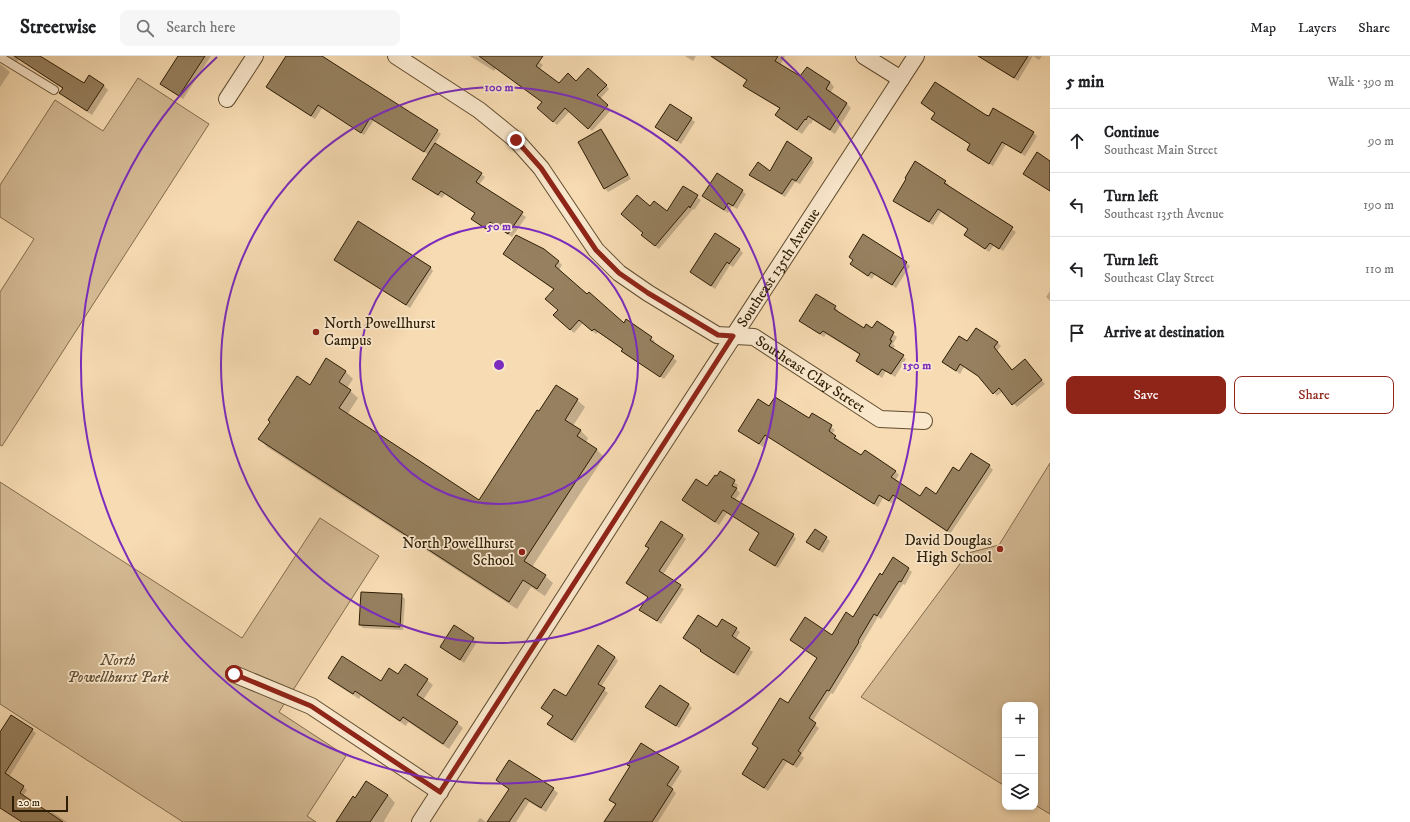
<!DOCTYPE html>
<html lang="en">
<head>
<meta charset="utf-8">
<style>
  body { margin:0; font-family:"IM FELL DW Pica",serif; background:#f6f6f6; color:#202124 }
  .controls { position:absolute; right:12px; bottom:12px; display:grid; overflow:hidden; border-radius:8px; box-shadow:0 2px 6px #0003 }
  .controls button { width:36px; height:36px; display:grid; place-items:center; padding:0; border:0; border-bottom:1px solid #e0e0e0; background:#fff; color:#202124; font:20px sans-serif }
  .scale { position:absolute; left:12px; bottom:10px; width:56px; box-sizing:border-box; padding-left:4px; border:2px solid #2d1d05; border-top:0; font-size:11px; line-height:14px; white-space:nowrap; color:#2d1d05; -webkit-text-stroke:3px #fae8cd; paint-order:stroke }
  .stop { position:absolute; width:12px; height:12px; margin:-9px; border:3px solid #8f2418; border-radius:50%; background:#fff }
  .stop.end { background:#8f2418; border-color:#fff; box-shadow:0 1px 4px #0008 }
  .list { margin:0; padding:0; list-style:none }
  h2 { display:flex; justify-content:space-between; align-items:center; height:52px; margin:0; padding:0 16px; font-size:17px }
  h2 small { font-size:13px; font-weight:400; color:#757577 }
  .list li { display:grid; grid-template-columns:26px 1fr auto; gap:12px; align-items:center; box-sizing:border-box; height:64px; padding:0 16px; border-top:1px solid #e0e0e0 }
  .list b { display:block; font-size:15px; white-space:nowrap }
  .list p { margin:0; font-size:13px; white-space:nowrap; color:#757577 }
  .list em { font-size:13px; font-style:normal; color:#757577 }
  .actions { display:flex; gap:8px; padding:12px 16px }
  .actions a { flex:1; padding:9px 0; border:1px solid #8f2418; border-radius:8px; text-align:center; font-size:14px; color:#8f2418 }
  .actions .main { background:#8f2418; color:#fff }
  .icon { flex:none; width:22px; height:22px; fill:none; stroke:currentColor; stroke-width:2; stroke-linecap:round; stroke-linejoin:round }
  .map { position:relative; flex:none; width:1050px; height:766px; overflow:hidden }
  header { display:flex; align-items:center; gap:24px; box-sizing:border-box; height:56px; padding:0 20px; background:#fff; border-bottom:1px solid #e0e0e0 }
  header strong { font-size:19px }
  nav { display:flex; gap:22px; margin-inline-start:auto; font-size:14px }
  .search { width:280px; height:36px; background:#f6f6f6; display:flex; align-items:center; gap:10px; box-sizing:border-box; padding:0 14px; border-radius:8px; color:#757577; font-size:15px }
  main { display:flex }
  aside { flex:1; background:#fff }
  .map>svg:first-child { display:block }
  .green { fill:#d5bb95; stroke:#816c4d }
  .shadow { fill:#0003 }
  .building { fill:#96805f; stroke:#2d1d05 }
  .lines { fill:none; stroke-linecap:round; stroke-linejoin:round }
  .service-casing { stroke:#604c30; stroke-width:10 }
  .minor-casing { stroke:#604c30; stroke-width:18 }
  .service { stroke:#fae8cd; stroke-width:8 }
  .minor { stroke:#fae8cd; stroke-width:16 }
  .route { stroke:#8f2418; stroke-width:5 }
  .ring { fill:none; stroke:#7b2cbf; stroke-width:2 }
  .poi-dot { fill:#8f2418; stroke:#fae8cd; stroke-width:1.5 }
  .labels { text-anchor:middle; stroke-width:3.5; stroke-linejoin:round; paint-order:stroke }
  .street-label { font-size:15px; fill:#2d1d05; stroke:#fae8cd }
  .poi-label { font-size:15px; fill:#2d1d05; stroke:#fae8cd; text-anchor:end }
  .park-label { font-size:15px; font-style:italic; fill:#5f4c30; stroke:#fae8cd }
  .centre { fill:#7b2cbf; stroke:#fae8cd; stroke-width:2 }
  .ring-label { font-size:12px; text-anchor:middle; font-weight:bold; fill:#7b2cbf; stroke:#fae8cd; stroke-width:3.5; stroke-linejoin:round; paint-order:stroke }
</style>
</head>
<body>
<header>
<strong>Streetwise</strong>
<div class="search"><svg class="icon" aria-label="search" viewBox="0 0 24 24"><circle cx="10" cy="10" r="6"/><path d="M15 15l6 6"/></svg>Search here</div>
<nav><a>Map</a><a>Layers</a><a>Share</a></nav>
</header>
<main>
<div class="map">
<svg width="1050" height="766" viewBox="0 0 1050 766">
  <rect width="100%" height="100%" fill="#f7dbb2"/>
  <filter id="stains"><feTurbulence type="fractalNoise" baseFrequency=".005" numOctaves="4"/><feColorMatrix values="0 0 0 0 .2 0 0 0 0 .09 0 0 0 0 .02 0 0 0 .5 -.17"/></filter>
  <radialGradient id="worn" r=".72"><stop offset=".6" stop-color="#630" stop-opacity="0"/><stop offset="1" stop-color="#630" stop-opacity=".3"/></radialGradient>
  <g class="green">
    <path d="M138 22 209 68 2 390 0 389V236L34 183 0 161V129L55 44 103 75Z"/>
    <path d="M1050 407V758L1035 749V649H1005V730L861 641 968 497 999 489Z"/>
    <path d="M0 426 242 582 320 462 379 500 279 656 346 700 307 760 316 766H183L0 648Z"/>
  </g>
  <g class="shadow">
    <path d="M6 0H39L84 28 104 30 108 34 92 59 65 41 61 37 63 33 19 3 17 6Z"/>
    <path d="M179 0H211L183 43 165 31Z"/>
    <path d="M287 0H312L437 75 441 78 435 88 481 118 485 121 479 129 526 161 512 181 494 169 490 176 473 163 476 158 445 138 442 142 417 126 414 123 429 99 374 64 364 79 322 52 315 63 271 35 267 31Z"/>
    <path d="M470 0H532L543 9 539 14 559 29 576 26 606 29 609 33 600 43 611 54 592 75 570 55 557 69 539 52 543 47 496 12 494 15Z"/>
    <path d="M685 0H696L693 5Z"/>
    <path d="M709 0H785L780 9 801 22 807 12 830 26 834 31 830 37 847 48 851 52 835 78 813 64 811 68 810 67 802 78 781 64 776 59 780 53 749 34 744 29 747 25 742 21Z"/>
    <path d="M998 0H1042L1039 4 1033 0 1018 25 993 8Z"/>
    <path d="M0 8 10 16 0 31Z"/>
    <path d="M922 47 989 61 1033 77 1037 80 1025 100 1006 88 993 110 972 98 968 94 971 89 936 67 933 63 936 58Z"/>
    <path d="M691 63 695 66 681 88 656 71Z"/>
    <path d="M601 74 605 78 631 123 608 136 605 132Z"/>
    <path d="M811 102 814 106 800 128 795 126 785 141 754 122 750 119 771 116Z"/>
    <path d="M945 125 949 129 948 130 1016 176 1003 195 994 189 989 196 965 179 969 174 941 156 933 169 898 148 894 145Z"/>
    <path d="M683 131 701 144 694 154 693 153 659 193 646 183 644 177 651 151 667 157Z"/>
    <path d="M742 135 746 138 737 153 732 150 728 157 707 143Z"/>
    <path d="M739 193 743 197 733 211 730 209 715 233 691 216Z"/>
    <path d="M504 198 558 205 562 209 559 214 587 239 624 268 651 282 655 285 654 287 677 305 664 323 626 299 622 295 623 294 598 276 596 278 583 267 574 277 558 263 559 254 554 234Z"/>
    <path d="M339 207 430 211 433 215 410 252Z"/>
    <path d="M906 207 910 210 896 232 875 218 872 223 851 208Z"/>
    <path d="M1050 235V245L1046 241Z"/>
    <path d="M835 251 838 254 837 257 864 273 873 274 877 266 897 281 893 288 895 290 893 293 906 303 895 321 886 315 882 322 857 305 860 299 826 278 824 281 800 265Z"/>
    <path d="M997 286 1001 290 997 295 1013 315 1029 308 1045 328 1017 351 1003 335 997 340 981 322 964 311 960 318 943 306 968 287Z"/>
    <path d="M345 315 353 323 347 332 358 342 347 359 479 445 540 357 577 344 585 351 573 370 581 375 588 382 586 387 596 393 604 401 532 511 545 520 553 527 545 540 531 531 517 553 267 391 260 383 310 330Z"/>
    <path d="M770 352 809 363 813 358 835 374 832 378 839 384 838 385 862 400 895 415 899 419 895 425 921 441 936 440 960 416 989 410 993 414 950 478 897 442 893 448 883 442 878 451 769 381 763 391 740 375Z"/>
    <path d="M721 416 738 429 736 433 740 437 735 444 793 479 796 483 778 512 754 497 750 494 760 478 727 457 719 469 683 444 707 432 717 422Z"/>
    <path d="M815 474 830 485 823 497 807 486Z"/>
    <path d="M682 479 686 483 663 519 684 533 661 568 644 557 649 541 631 530Z"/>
    <path d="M893 502 912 516 905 529 903 528 881 563 878 561 861 589 862 590 833 638 831 637 812 666 819 672 801 699 804 702 797 712 787 706 768 735 747 721 759 693 754 688 788 649 832 580 853 562Z"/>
    <path d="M401 539 405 543 403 574 363 572 360 569Z"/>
    <path d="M736 573 740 576 735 584 753 596 738 620 705 599 702 594 684 582Z"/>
    <path d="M473 583 477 586 464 607 441 591Z"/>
    <path d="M615 601 618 605 601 631 608 637 575 687 552 671 548 668 553 660 543 652 566 642Z"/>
    <path d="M398 620 427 624 433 629 423 644 457 667 463 672 449 693 408 666 406 670 361 640 359 643 334 627 329 622 381 626Z"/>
    <path d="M689 649 692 652 679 672 676 670Z"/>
    <path d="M32 674 36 677 9 721 27 734 23 740 50 759 52 756 67 766H22L0 752V678Z"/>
    <path d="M628 708 678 712 682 715 671 732 676 737 658 766H603L615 748 610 743 631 711Z"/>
    <path d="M497 724 553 733 558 737 546 756 529 746 516 766H489L510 734Z"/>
    <path d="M388 739 395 747 384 765 385 766H337L356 743Z"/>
    <path d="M480 762 486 766H477Z"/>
  </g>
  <g class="building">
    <path d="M14 0H40L84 27 89 19 104 29 87 55 59 37 63 32Z"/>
    <path d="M178 0H205L179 40 160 28Z"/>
    <path d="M286 0H322L438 74 424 96 370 62 361 77 318 49 311 60 266 31Z"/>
    <path d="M479 0H543L536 10 559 27 568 17 576 25 588 12 607 29 597 39 608 49 588 73 565 52 553 66 537 52 542 46Z"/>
    <path d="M711 0H778L775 5 800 20 807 11 830 26 826 33 847 47 830 74 808 60 806 64 805 63 797 74 775 59 780 52 743 30 747 24Z"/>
    <path d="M978 0H1028L1014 22Z"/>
    <path d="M935 26 986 59 989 60 993 52 1034 76 1021 97 1002 86 989 108 967 94 970 88 931 63 935 57 921 47Z"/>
    <path d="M670 48 692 62 677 85 655 71Z"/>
    <path d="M601 73 628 119 604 133 578 86Z"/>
    <path d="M787 85 812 102 796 125 792 123 782 138 749 119 758 106 770 115Z"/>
    <path d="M435 87 482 117 476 126 523 156 508 178 490 166 486 173 471 163 475 157 441 135 438 139 412 123Z"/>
    <path d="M1037 96 1050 105V135L1023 118Z"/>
    <path d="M915 105 946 125 944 127 1013 171 999 193 990 187 985 193 964 179 968 173 938 153 929 166 893 145 906 123 905 122Z"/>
    <path d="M717 117 743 134 733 150 728 147 724 154 702 140Z"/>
    <path d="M683 130 698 139 690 152 689 150 655 190 641 179 643 177 621 158 637 139 650 150 654 145 667 155Z"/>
    <path d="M358 165 431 211 406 249 334 204Z"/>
    <path d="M715 177 740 193 729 208 727 206 711 230 690 216Z"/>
    <path d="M863 178 907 206 892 229 871 216 868 220 850 208 853 204 849 201Z"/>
    <path d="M516 179 544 193 559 205 555 210 587 238 589 236 624 267 626 263 652 281 650 284 674 300 660 321 621 295 623 293 594 273 592 275 579 264 570 274 553 259 558 254 545 243 554 233 503 198Z"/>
    <path d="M816 238 836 250 834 253 864 272 866 268 872 272 877 265 894 276 890 284 892 285 889 290 904 299 891 318 882 313 878 319 856 305 860 298 823 275 820 278 799 265Z"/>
    <path d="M976 272 998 286 994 291 1012 314 1025 303 1042 324 1012 349 999 332 993 338 978 320 960 308 956 315 942 306 959 280 967 285Z"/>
    <path d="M326 302 346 315 339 326 351 334 339 352 479 444 537 354 539 355 556 329 578 343 565 364 581 374 577 380 597 393 524 505 546 519 537 533 523 524 509 546 258 383 270 366 268 364 297 320 310 329Z"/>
    <path d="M775 341 809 362 812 357 832 369 829 375 836 380 834 382 861 399 865 394 896 415 891 421 920 440 926 431 936 438 953 411 959 415 971 397 990 409 947 475 893 439 889 445 879 439 874 448 765 379 759 388 738 375 758 343 769 350Z"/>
    <path d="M720 415 735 424 732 430 737 432 731 441 794 478 775 510 749 494 759 477 723 454 715 466 682 444 696 423 707 430 715 419 717 420Z"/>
    <path d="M661 465 683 479 659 515 681 529 657 565 639 554 648 541 626 527 649 492 645 490Z"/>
    <path d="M815 473 827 481 819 494 806 486Z"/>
    <path d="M893 501 909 512 901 526 899 525 877 560 874 558 858 585 859 586 829 635 827 634 809 662 816 667 798 695 801 697 793 709 783 703 764 732 742 718 758 692 752 688 780 642 788 647 817 602 790 584 805 561 832 579 846 556 853 561 880 517 882 519Z"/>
    <path d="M361 536 402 538 400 571 359 569Z"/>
    <path d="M698 559 717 571 722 563 737 572 732 580 750 592 734 617 700 595 701 594 683 582Z"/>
    <path d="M454 569 474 582 460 604 440 591Z"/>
    <path d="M598 589 615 601 598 628 605 632 572 684 547 668 553 660 541 652 554 633 566 640Z"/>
    <path d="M342 600 381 625 389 612 398 618 405 608 428 623 417 639 458 666 443 688 403 661 400 665 355 635 353 638 328 622Z"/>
    <path d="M660 629 689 648 676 670 645 651Z"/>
    <path d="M11 659 33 673 5 717 24 730 20 737 63 766H22L0 752V676Z"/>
    <path d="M641 687 679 711 667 729 673 733 652 766H604L616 748 609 744 630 710 627 709Z"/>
    <path d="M509 704 554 732 541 752 525 742 509 766H487L509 733 496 724Z"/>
    <path d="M366 725 388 739 370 766H336L353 740 355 742Z"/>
  </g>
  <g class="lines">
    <g class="service-casing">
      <path id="service" d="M0 1 54 34"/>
    </g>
    <g class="minor-casing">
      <g id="minor">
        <path id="s1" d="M396 0 479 54 516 84 541 112 596 194 619 217 648 237 717 279 754 281 880 363 924 365"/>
        <path d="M864 0 901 23"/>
        <path d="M227 43 255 0"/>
        <path d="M234 618 311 650 440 736"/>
        <path id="s2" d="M420 766 643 419 916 0"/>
      </g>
    </g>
    <use href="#service" class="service"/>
    <use href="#minor" class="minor"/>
  </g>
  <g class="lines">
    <path class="route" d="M234 618 311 650 440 736 733 280 718 279 648 237 619 217 596 194 541 112 516 84"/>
  </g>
  <g class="ring">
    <circle cx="499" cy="309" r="139"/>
    <circle cx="499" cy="309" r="278"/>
    <path d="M781 1A418 418 0 1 1 217 1"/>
  </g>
  <g class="poi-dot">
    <circle cx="316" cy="276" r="4"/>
    <circle cx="1000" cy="493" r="4"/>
    <circle cx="522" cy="496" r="4"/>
  </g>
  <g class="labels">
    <g class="street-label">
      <text dy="5" stroke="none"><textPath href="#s2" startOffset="660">Southeast 135th Avenue</textPath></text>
      <text dy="5" stroke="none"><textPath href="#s1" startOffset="536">Southeast Clay Street</textPath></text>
    </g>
    <g class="poi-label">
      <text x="324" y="272" text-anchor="start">North Powellhurst<tspan x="324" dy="17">Campus</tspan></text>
      <text x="992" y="489">David Douglas<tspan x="992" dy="17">High School</tspan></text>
      <text x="514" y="492">North Powellhurst<tspan x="514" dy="17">School</tspan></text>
    </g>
    <g class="park-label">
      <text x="118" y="609">North<tspan x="118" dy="17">Powellhurst Park</tspan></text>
    </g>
  </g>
  <circle cx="499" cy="309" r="6" class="centre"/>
  <g class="ring-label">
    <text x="499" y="35">100 m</text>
    <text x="499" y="174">50 m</text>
    <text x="917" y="313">150 m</text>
  </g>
  <rect width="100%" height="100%" filter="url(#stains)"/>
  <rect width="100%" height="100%" fill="url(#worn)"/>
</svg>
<div class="controls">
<button>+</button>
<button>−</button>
<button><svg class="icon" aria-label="layers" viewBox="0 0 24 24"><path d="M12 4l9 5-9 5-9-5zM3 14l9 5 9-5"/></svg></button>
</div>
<div class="scale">20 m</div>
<div class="stop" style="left:234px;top:618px"></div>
<div class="stop end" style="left:516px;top:84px"></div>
</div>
<aside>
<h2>5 min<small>Walk · 390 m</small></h2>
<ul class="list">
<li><svg class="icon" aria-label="ahead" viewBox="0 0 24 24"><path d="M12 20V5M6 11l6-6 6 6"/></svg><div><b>Continue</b><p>Southeast Main Street</p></div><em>90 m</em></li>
<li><svg class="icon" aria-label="left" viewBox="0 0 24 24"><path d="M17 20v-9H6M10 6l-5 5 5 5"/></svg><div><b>Turn left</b><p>Southeast 135th Avenue</p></div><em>190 m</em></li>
<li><svg class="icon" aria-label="left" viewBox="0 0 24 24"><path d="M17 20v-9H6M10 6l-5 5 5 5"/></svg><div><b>Turn left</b><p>Southeast Clay Street</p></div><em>110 m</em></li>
<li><svg class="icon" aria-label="arrive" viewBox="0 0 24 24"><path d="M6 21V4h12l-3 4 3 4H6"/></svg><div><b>Arrive at destination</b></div></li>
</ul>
<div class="actions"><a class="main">Save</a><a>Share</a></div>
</aside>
</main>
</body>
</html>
